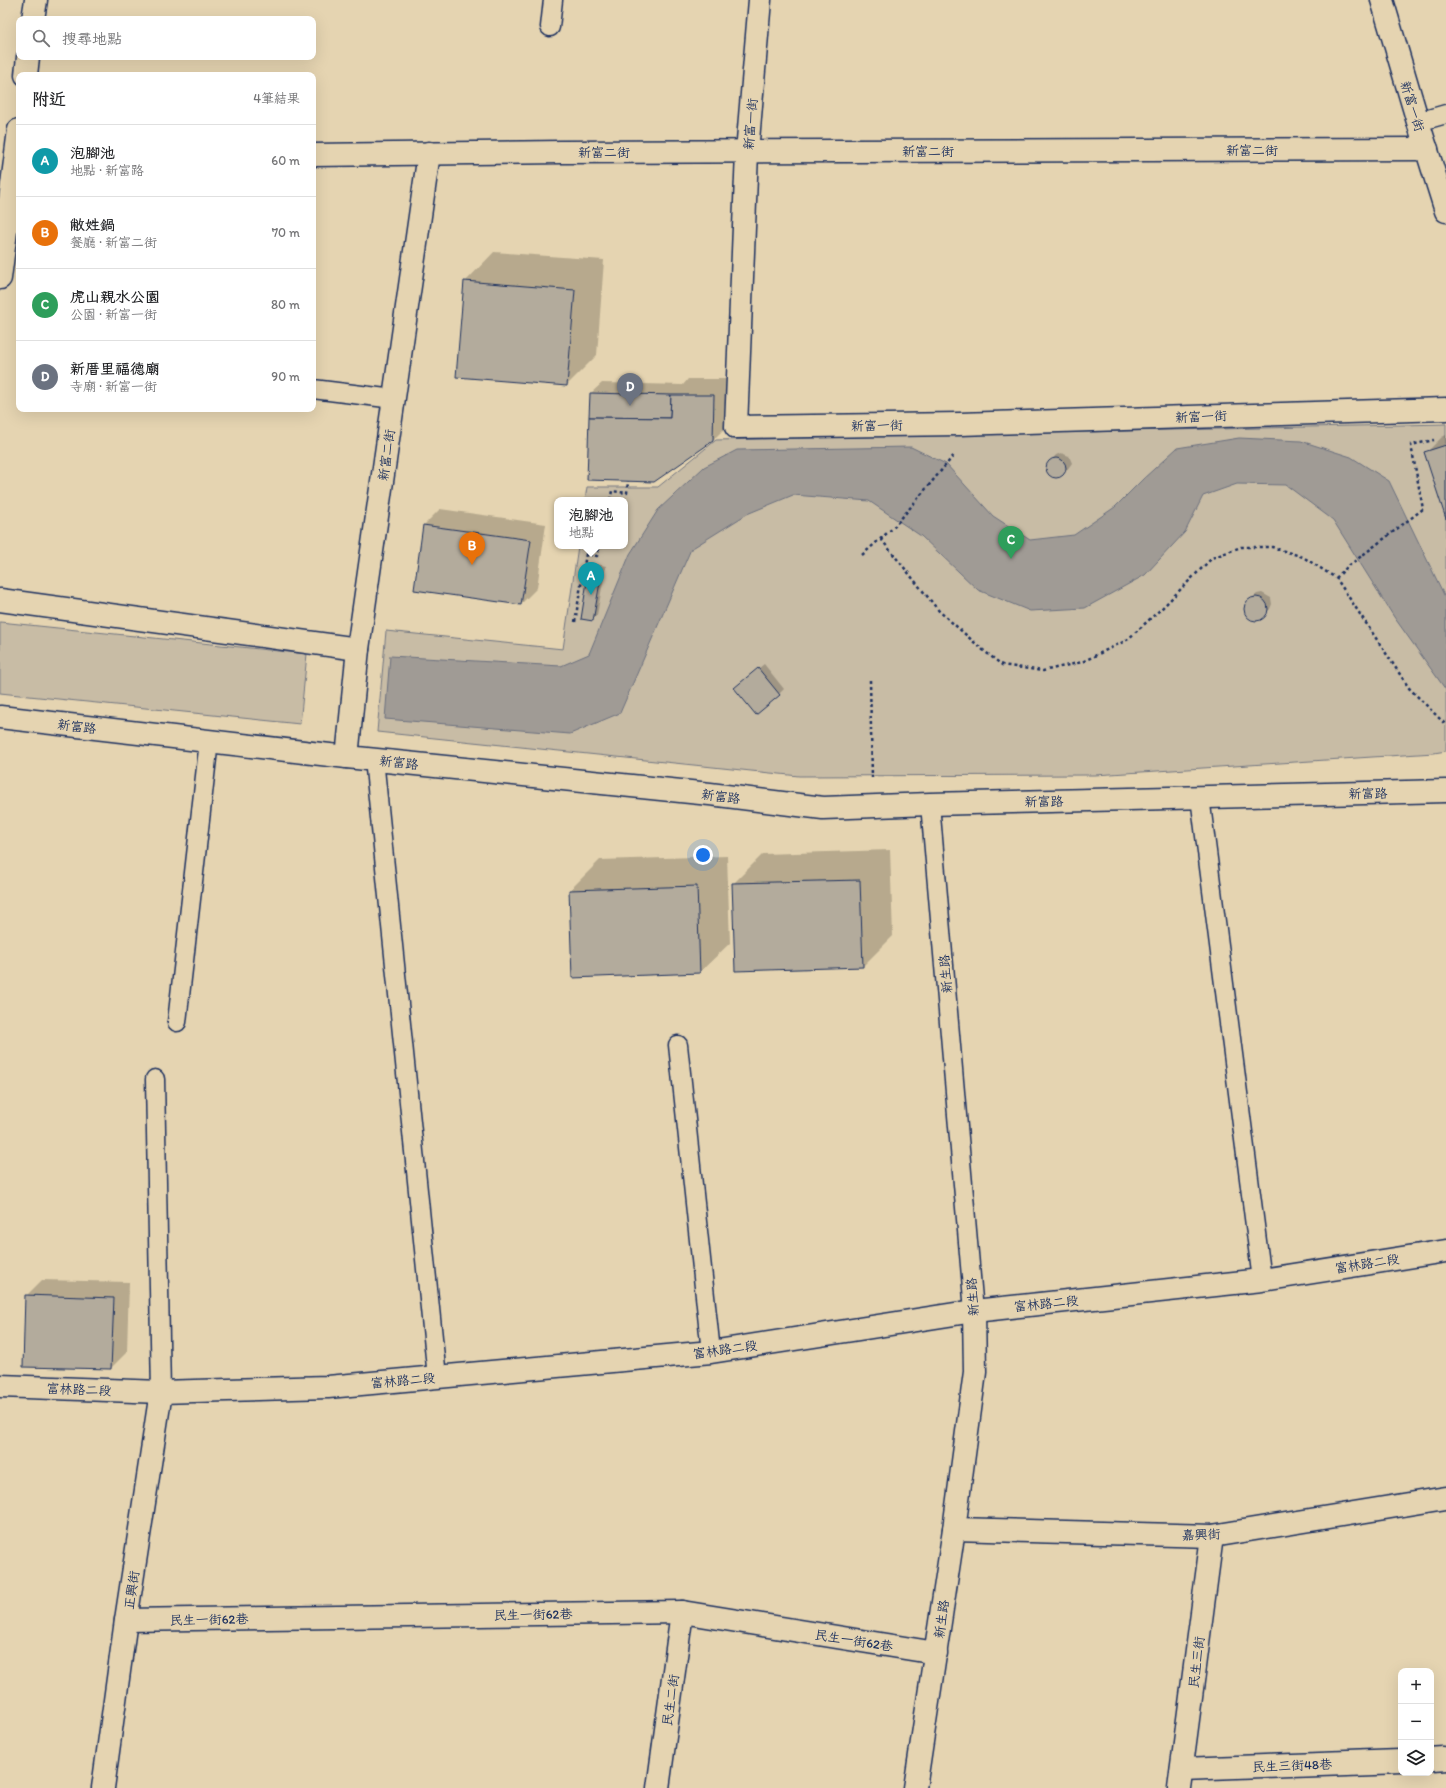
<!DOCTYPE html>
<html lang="zh-TW">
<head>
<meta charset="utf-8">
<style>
  body { margin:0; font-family:Itim,"LXGW WenKai TC",sans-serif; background:#f2f2f2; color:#202124 }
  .controls { position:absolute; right:12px; bottom:12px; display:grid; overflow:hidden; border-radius:8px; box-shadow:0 4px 16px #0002 }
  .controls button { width:36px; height:36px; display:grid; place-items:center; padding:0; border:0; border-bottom:1px solid #e0e0e0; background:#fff; color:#202124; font:20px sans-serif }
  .you { position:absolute; left:703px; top:855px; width:14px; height:14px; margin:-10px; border:3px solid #fff; border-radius:50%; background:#1a73e8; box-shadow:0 0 0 6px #1a73e833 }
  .badge { display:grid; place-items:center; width:26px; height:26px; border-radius:50%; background:#1a73e8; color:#fff; font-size:13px; font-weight:700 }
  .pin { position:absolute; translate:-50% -33px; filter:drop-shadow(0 1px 2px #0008) }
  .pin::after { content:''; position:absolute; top:21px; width:14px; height:12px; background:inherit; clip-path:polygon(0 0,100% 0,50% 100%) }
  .popup { position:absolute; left:554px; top:497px; width:74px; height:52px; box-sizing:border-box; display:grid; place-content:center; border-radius:8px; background:#fff; filter:drop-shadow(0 1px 3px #0005); font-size:13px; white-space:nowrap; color:#757577 }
  .popup b { font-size:15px; color:#202124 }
  .popup::after { content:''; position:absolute; left:50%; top:100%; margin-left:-8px; border:8px solid transparent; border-top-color:#fff }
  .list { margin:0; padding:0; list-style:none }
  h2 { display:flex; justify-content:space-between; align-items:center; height:52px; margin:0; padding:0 16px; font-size:17px }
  h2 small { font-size:13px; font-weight:400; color:#757577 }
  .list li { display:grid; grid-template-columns:26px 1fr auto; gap:12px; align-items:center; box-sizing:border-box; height:72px; padding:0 16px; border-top:1px solid #e0e0e0 }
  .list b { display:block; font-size:15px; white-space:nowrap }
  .list p { margin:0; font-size:13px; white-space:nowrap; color:#757577 }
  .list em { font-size:13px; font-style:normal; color:#757577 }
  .icon { flex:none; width:22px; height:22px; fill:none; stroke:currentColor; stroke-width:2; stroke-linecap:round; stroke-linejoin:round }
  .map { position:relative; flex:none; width:1446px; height:1788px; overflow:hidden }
  .search { position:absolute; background:#fff; box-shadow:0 4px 16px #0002; left:16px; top:16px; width:300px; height:44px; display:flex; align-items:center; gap:10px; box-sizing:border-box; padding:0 14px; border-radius:8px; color:#757577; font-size:15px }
  .panel { position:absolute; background:#fff; box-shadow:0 4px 16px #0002; left:16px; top:72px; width:300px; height:340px; border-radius:8px }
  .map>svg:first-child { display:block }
  .green { fill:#c8bca5; stroke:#727682 }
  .water { fill:#a09b95; stroke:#6b707f }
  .shadow { fill:#0003 }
  .building { fill:#b3ab9c; stroke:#1b2f5e }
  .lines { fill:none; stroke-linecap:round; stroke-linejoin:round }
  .lane-casing { stroke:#1b2f5e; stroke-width:21 }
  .street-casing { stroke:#1b2f5e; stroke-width:25 }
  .primary-casing { stroke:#1b2f5e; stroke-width:25 }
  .path { stroke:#1b2f5e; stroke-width:2.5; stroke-dasharray:3 3; stroke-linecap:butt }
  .lane { stroke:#e5d4b1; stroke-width:18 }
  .street { stroke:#e5d4b1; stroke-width:22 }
  .primary { stroke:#e5d4b1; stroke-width:22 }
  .labels { text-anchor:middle; stroke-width:3; stroke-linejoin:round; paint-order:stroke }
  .street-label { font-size:13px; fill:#1b2f5e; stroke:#e5d4b1 }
</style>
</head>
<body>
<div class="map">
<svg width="1446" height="1788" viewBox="0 0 1446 1788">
  <rect width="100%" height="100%" fill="#e5d4b1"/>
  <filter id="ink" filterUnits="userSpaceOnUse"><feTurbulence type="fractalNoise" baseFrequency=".025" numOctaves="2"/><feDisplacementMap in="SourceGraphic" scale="8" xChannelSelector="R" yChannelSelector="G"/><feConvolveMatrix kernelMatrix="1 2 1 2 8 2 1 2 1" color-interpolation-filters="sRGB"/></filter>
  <g filter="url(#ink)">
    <g class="green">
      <path d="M1446 424V751L1434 753 1095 775 799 776 377 732 386 631 563 649 578 546H625V500H585L587 487H658L716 440Z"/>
      <path d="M0 622 307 654 300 724 0 693Z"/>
    </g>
    <path class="water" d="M1239 438 1301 441 1351 457 1389 481 1446 599V690L1394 617 1333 520 1286 485 1237 484 1203 496 1185 532 1145 575 1085 608 1030 611 978 590 921 536 869 501 793 495 747 514 691 549 620 713 570 734 385 719 390 656 561 666 589 654 630 554 658 510 704 467 737 450 911 447 946 464 993 516 1030 540 1074 535 1115 507 1143 479 1177 448Z"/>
    <g class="shadow">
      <path d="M494 252 604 260 597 355 567 385 465 282Z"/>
      <path d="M688 379H730L729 424 713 440 591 393 602 383 683 385Z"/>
      <path d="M1446 435V516L1426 453 1442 437Z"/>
      <path d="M1061 453 1069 456 1072 463 1064 474 1059 477H1054L1050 475 1047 470V465L1056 455Z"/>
      <path d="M440 509 546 524 537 588 521 604 424 525Z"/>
      <path d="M596 564 606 566 597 615 592 620 590 570Z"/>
      <path d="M1262 593 1271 598 1272 604 1270 609 1260 619 1254 620 1249 618 1245 614V608L1247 602 1257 594Z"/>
      <path d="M764 664 784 689 779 694 735 688Z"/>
      <path d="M890 850 893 936 863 966 733 884 763 854Z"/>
      <path d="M727 856 730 943 700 972 570 890 600 860Z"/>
      <path d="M42 1280 129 1282 127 1352 111 1368 24 1366 26 1296Z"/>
    </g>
    <g class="building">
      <path d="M464 281 575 290 567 386 456 377Z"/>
      <path d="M590 393 671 395 670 418 589 417Z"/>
      <path d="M671 395H714L713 441 654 482 587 480 589 417 670 418Z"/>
      <path d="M1446 445V519L1424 452Z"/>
      <circle cx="1056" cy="468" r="10"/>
      <path d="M423 525 531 540 521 605 414 590Z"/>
      <path d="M589 569 602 571 593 621 581 619Z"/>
      <circle cx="1256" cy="609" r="12"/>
      <path d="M758 668 780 695 756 715 734 688Z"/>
      <path d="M860 880 863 967 735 971 732 883Z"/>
      <path d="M697 886 700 973 572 978 569 890Z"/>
      <path d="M25 1295 114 1298 111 1369 23 1367Z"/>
    </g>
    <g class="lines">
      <g class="lane-casing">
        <g id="lane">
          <path d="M550 27 553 0"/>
          <path d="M1418 122 1446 114"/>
          <path d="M313 389 394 399"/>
          <path d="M374 759 437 1377"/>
          <path d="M1200 797 1262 1280"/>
          <path d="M930 804 974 1311"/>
          <path d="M177 1022 209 741"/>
          <path d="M678 1045 711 1352"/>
          <path d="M155 1079 161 1392"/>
        </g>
      </g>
      <g class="street-casing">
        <g id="street">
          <path d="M760 0 747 152 736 427 960 424 1446 409"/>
          <path d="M1382 0 1418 122 1446 211"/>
          <path d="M313 155 562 152 1427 149"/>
          <path d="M0 600 358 649"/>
          <path d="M0 717 347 757 710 794 823 808 930 804 1446 791"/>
          <path d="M347 757 358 649 429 153"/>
          <path d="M0 1386 161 1392 328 1387 711 1352 974 1311 1262 1280 1446 1251"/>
          <path d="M954 1529 1212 1536 1446 1498"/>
          <path d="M126 1620 682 1612 936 1653"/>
          <path d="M1431 1760 1446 1759"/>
          <path d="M1182 1769 1401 1761"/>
          <path d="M103 1788 126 1620 161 1392"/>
          <path d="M658 1788 682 1612"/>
          <path d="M915 1788 954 1529 975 1372 974 1311"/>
          <path d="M1179 1788 1212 1536"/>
        </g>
      </g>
      <g class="primary-casing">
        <g id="primary">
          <path d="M33 19 36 0"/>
          <path d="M26 75 28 57"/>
          <path d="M0 278 19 130"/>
        </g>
      </g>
      <g class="path">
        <path d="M610 500 612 491 627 493 628 481"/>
        <path d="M881 539 939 611 983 650 1002 665 1043 671 1082 662 1127 640 1161 609 1212 558 1241 547H1272L1303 557 1336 578 1409 688 1446 725"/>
        <path d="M862 555 894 527 955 454"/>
        <path d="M1336 578 1347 567 1423 509 1411 445 1434 440"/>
        <path d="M575 622 586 554 597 556 599 546"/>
        <path d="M870 680 872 778"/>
      </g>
      <use href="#lane" class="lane"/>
      <use href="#street" class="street"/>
      <use href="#primary" class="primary"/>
    </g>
  </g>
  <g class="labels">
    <g class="street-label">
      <text transform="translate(1413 106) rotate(73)" y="5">新富一街</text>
      <text transform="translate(750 124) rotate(-85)" y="5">新富一街</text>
      <text x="1252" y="155">新富二街</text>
      <text x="928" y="156">新富二街</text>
      <text x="604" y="157">新富二街</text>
      <text transform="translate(1201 416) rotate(-2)" y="5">新富一街</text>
      <text transform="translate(877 425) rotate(-1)" y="5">新富一街</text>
      <text transform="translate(386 455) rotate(-82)" y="5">新富二街</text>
      <text transform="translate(77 726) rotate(7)" y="5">新富路</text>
      <text transform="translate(399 762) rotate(6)" y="5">新富路</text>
      <text transform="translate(1368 793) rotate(-1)" y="5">新富路</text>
      <text transform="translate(721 796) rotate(7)" y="5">新富路</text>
      <text transform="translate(1044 801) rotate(-1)" y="5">新富路</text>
      <text transform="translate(945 974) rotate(-95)" y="5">新生路</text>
      <text transform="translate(1367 1263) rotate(-9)" y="5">富林路二段</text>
      <text transform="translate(972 1297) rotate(-94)" y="5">新生路</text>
      <text transform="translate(1046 1303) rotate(-6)" y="5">富林路二段</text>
      <text transform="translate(725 1349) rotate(-8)" y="5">富林路二段</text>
      <text transform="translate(403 1380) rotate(-5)" y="5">富林路二段</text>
      <text transform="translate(79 1389) rotate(2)" y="5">富林路二段</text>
      <text transform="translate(1201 1534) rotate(-2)" y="5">嘉興街</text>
      <text transform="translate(131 1590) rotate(-81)" y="5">正興街</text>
      <text transform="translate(533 1614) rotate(-1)" y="5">民生一街62巷</text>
      <text transform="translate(209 1619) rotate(-1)" y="5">民生一街62巷</text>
      <text transform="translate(941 1619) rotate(-82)" y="5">新生路</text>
      <text transform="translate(854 1640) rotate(9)" y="5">民生一街62巷</text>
      <text transform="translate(1196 1662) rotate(-83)" y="5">民生三街</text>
      <text transform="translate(670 1700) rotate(-82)" y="5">民生二街</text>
      <text transform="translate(1292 1765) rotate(-2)" y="5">民生三街48巷</text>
    </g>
  </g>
</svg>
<div class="controls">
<button>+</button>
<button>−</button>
<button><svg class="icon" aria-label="layers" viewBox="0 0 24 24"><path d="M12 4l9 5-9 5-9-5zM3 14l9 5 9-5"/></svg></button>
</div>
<div class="you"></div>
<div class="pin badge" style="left:591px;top:595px;background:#0f9aa8">A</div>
<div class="popup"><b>泡腳池</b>地點</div>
<div class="pin badge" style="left:472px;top:565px;background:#e8710a">B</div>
<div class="pin badge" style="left:1011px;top:559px;background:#2e9e5b">C</div>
<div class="pin badge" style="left:630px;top:406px;background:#6b7280">D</div>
<div class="search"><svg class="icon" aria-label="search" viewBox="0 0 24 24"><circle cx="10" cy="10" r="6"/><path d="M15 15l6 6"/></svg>搜尋地點</div>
<section class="panel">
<h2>附近<small>4筆結果</small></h2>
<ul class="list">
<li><span class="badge" style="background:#0f9aa8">A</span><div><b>泡腳池</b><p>地點 · 新富路</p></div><em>60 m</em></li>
<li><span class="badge" style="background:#e8710a">B</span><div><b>敝姓鍋</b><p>餐廳 · 新富二街</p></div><em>70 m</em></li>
<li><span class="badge" style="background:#2e9e5b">C</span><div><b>虎山親水公園</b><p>公園 · 新富一街</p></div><em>80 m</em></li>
<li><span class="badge" style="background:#6b7280">D</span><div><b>新厝里福德廟</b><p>寺廟 · 新富一街</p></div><em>90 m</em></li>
</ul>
</section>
</div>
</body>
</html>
